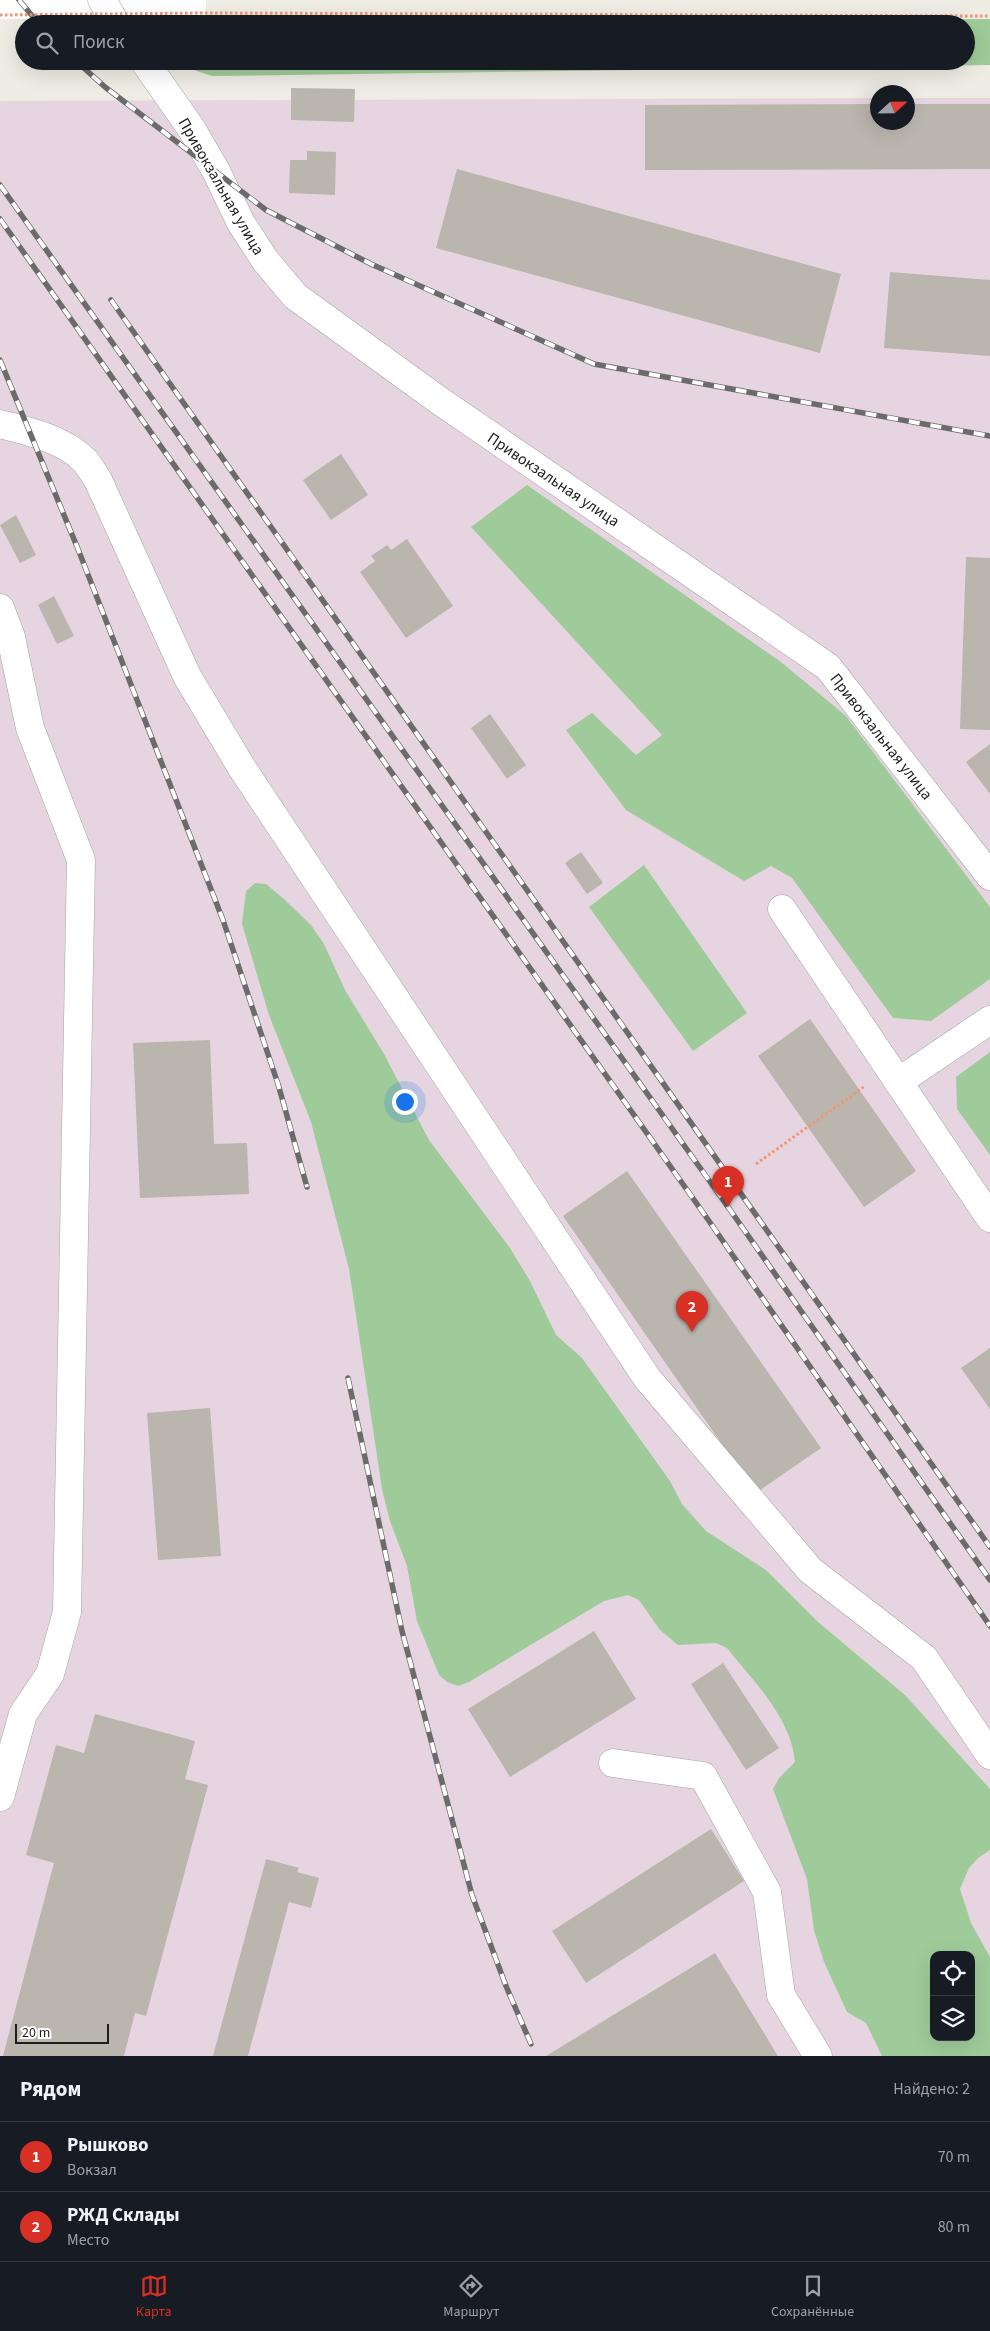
<!DOCTYPE html>
<html lang="ru">
<head>
<meta charset="utf-8">
<style>
  body { margin:0; font-family:"Source Sans 3",sans-serif; background:#242831; color:#f1f3f6 }
  .controls { position:absolute; right:15px; bottom:15px; display:grid; overflow:hidden; border-radius:10px; box-shadow:0 5px 20px #0002 }
  .controls button { width:45px; height:45px; display:grid; place-items:center; padding:0; border:0; border-bottom:1px solid #363941; background:#171b24; color:#f1f3f6; font:25px sans-serif }
  .compass { position:absolute; left:870px; top:85px; width:45px; height:45px; border-radius:50%; background:#171b24; box-shadow:0 5px 20px #0002; rotate:68deg }
  .scale { position:absolute; left:15px; bottom:12px; width:94px; box-sizing:border-box; padding-left:5px; border:2px solid #1d1d1d; border-top:0; font-size:14px; line-height:18px; white-space:nowrap; color:#1d1d1d; -webkit-text-stroke:4px #fff; paint-order:stroke }
  .you { position:absolute; left:404px; top:1101px; width:18px; height:18px; margin:-12px; border:4px solid #fff; border-radius:50%; background:#1a73e8; box-shadow:0 0 0 8px #1a73e833 }
  .badge { display:grid; place-items:center; width:32px; height:32px; border-radius:50%; background:#d93025; color:#fff; font-size:16px; font-weight:700 }
  .pin { position:absolute; translate:-50% -41px; filter:drop-shadow(0 1px 2px #0008) }
  .pin::after { content:''; position:absolute; top:26px; width:18px; height:15px; background:inherit; clip-path:polygon(0 0,100% 0,50% 100%) }
  .list { margin:0; padding:0; list-style:none }
  h2 { display:flex; justify-content:space-between; align-items:center; height:65px; margin:0; padding:0 20px; font-size:21px }
  h2 small { font-size:16px; font-weight:400; color:#9ea1a6 }
  .list li { display:grid; grid-template-columns:32px 1fr auto; gap:15px; align-items:center; box-sizing:border-box; height:70px; padding:0 20px; border-top:1px solid #363941 }
  .list b { display:block; font-size:19px; white-space:nowrap }
  .list p { margin:0; font-size:16px; white-space:nowrap; color:#9ea1a6 }
  .list em { font-size:16px; font-style:normal; color:#9ea1a6 }
  .icon { flex:none; width:28px; height:28px; fill:none; stroke:currentColor; stroke-width:2; stroke-linecap:round; stroke-linejoin:round }
  .map { position:relative; flex:none; width:990px; height:2056px; overflow:hidden }
  .search { position:absolute; background:#171b24; box-shadow:0 5px 20px #0002; left:15px; right:15px; top:15px; height:55px; display:flex; align-items:center; gap:12px; box-sizing:border-box; padding:0 18px; border-radius:28px; color:#9ea1a6; font-size:19px }
  .sheet { height:205px; background:#171b24 }
  nav { display:flex; justify-content:space-around; align-items:center; box-sizing:border-box; height:70px; border-top:1px solid #363941; background:#171b24; font-size:14px; color:#9ea1a6 }
  nav a { display:grid; justify-items:center; gap:2px }
  nav .on { color:#d93025 }
  .map>svg:first-child { display:block }
  .industrial { fill:#e6d5e0; fill-rule:evenodd }
  .forest { fill:#9fcb9a; fill-rule:evenodd }
  .pier { fill:#fff }
  .building { fill:#bab5ad }
  .lines { fill:none; stroke-linecap:round; stroke-linejoin:round }
  .minor-casing { stroke:#a4a4a4; stroke-width:29 }
  .path { stroke:#f3956f; stroke-width:3; stroke-dasharray:2.5 2.5; stroke-linecap:butt }
  .minor { stroke:#fff; stroke-width:28 }
  .rail-casing { stroke:#6b6b6b; stroke-width:5.5 }
  .rail { stroke:#fff; stroke-width:4; stroke-dasharray:11; stroke-linecap:butt }
  .path-bridge { stroke:#f3956f; stroke-width:3; stroke-dasharray:2.5 2.5; stroke-linecap:butt }
  .labels { text-anchor:middle; stroke-width:4.5; stroke-linejoin:round; paint-order:stroke }
  .street-label { font-size:16px; fill:#1d1d1d; stroke:#fff }
</style>
</head>
<body>
<div class="map">
<svg width="990" height="2056" viewBox="0 0 990 2056">
  <rect width="100%" height="100%" fill="#eeece3"/>
  <path class="industrial" d="M877 98 878 122H908V98H990V2056H0V101ZM934 1955H971V2037H934Z"/>
  <g class="forest">
    <path d="M990 19V65L212 76 188 68 185 61H966V24H350Z"/>
    <path d="M527 485 781 662 846 716 990 907V979L931 1021 893 1018 792 878 771 866 744 881 626 810 566 730 592 713 636 755 662 735 471 527Z"/>
    <path d="M644 865 747 1013 693 1051 589 907Z"/>
    <path d="M255 883 266 884 284 899 311 925 324 944 345 990 384 1054 429 1140 510 1248 530 1281 556 1335 582 1358 670 1481 682 1504 706 1531 766 1570 818 1622 905 1695 990 1789V1850L978 1858 969 1868 960 1889 971 1923 990 1957V2056H882L866 2023 847 2012 824 1962 814 1930 807 1879 773 1789 779 1778 795 1762C791 1717 753 1681 727 1648L716 1643 678 1645 660 1630 639 1600 628 1595 604 1601 469 1682 458 1686 447 1682 439 1675 417 1621 407 1566 390 1521 382 1489 349 1269 311 1122 269 1015 242 924 246 891ZM934 1955H971V2037H934Z"/>
    <path d="M990 1052V1155L957 1109 956 1077Z"/>
  </g>
  <path class="pier" d="M0 0H206V17L0 19Z"/>
  <g class="building">
    <path d="M291 88 355 89 354 122 291 120Z"/>
    <path d="M878 104V122H908V104H990V169L645 170V105Z"/>
    <path d="M307 151 336 152 335 195 289 193 290 160H307Z"/>
    <path d="M457 169 841 274 820 353 436 248Z"/>
    <path d="M890 272 990 280V356L884 348Z"/>
    <path d="M341 454 368 495 331 520 303 480Z"/>
    <path d="M16 515 36 555 20 563 0 525Z"/>
    <path d="M407 539 453 606 406 638 360 572 375 561 371 556 387 545 391 550Z"/>
    <path d="M966 557 990 558V730L960 729Z"/>
    <path d="M54 596 74 636 57 644 38 605Z"/>
    <path d="M490 714 526 765 507 779 471 728Z"/>
    <path d="M990 744V794L966 762Z"/>
    <path d="M581 852 603 883 587 894 565 863Z"/>
    <path d="M810 1019 916 1171 864 1207 758 1056Z"/>
    <path d="M210 1040 214 1144 247 1143 249 1194 140 1198 133 1043Z"/>
    <path d="M627 1171 821 1448 756 1493 563 1216Z"/>
    <path d="M990 1348V1409L961 1368Z"/>
    <path d="M210 1408 221 1556 158 1560 147 1413Z"/>
    <path d="M594 1631 636 1699 510 1777 468 1709Z"/>
    <path d="M723 1663 779 1748 746 1770 691 1684Z"/>
    <path d="M95 1714 195 1741 185 1779 208 1785 146 2016 135 2013 124 2056H3L54 1863 26 1855 56 1745 84 1753Z"/>
    <path d="M711 1829 744 1881 586 1983 552 1931Z"/>
    <path d="M266 1859 299 1868 297 1872 319 1878 311 1908 289 1902 248 2056H213Z"/>
    <path d="M715 1953 778 2056H546Z"/>
  </g>
  <g class="lines">
    <g class="minor-casing">
      <g id="minor">
        <path d="M102 0 116 24"/>
        <path d="M144 61 191 128 216 171 241 223 265 260 295 296 437 399 828 667 990 876"/>
        <path d="M0 424C28 431 64 439 85 461 90 467 94 474 98 480L187 676 242 768 647 1378 810 1570 924 1658 990 1755"/>
        <path d="M0 608 11 637 30 728 81 860 67 1612 50 1674 23 1714 0 1797"/>
        <path d="M782 909 990 1218"/>
        <path d="M898 1082 990 1020"/>
        <path d="M613 1763 703 1776 767 1892 781 1995 818 2056"/>
      </g>
    </g>
    <g class="path">
      <path d="M205 13 990 16"/>
      <path d="M756 1164 865 1086"/>
    </g>
    <use href="#minor" class="minor"/>
    <g class="rail-casing">
      <g id="rail">
        <path d="M19 0 39 24"/>
        <path d="M76 61 105 87 266 210 371 264 594 364 990 436"/>
        <path d="M0 185 728 1207 990 1580"/>
        <path d="M0 219 709 1221 990 1626"/>
        <path d="M111 300 990 1547"/>
        <path d="M0 360 78 549 223 920 278 1084 307 1187"/>
        <path d="M348 1378 402 1631 472 1895 506 1986 531 2044"/>
      </g>
    </g>
    <use href="#rail" class="rail"/>
    <path class="path-bridge" d="M0 15 205 13"/>
  </g>
  <g class="labels">
    <g class="street-label">
      <text transform="translate(222 186) rotate(60)" y="6">Привокзальная улица</text>
      <text transform="translate(554 479) rotate(34)" y="6">Привокзальная улица</text>
      <text transform="translate(882 736) rotate(52)" y="6">Привокзальная улица</text>
    </g>
  </g>
</svg>
<div class="controls">
<button><svg class="icon" aria-label="locate" viewBox="0 0 24 24"><circle cx="12" cy="12" r="6"/><path d="M12 2v4M12 18v4M2 12h4M18 12h4"/></svg></button>
<button><svg class="icon" aria-label="layers" viewBox="0 0 24 24"><path d="M12 4l9 5-9 5-9-5zM3 14l9 5 9-5"/></svg></button>
</div>
<svg class="compass" viewBox="-18 -18 36 36"><path d="M0-13l5 13h-10z" fill="#e53935"/><path d="M0 13l5-13h-10z" fill="#9ea1a6"/></svg>
<div class="scale">20 m</div>
<div class="you"></div>
<div class="pin badge" style="left:728px;top:1207px">1</div>
<div class="pin badge" style="left:692px;top:1332px">2</div>
<div class="search"><svg class="icon" aria-label="search" viewBox="0 0 24 24"><circle cx="10" cy="10" r="6"/><path d="M15 15l6 6"/></svg>Поиск</div>
</div>
<section class="sheet">
<h2>Рядом<small>Найдено: 2</small></h2>
<ul class="list">
<li><span class="badge">1</span><div><b>Рышково</b><p>Вокзал</p></div><em>70 m</em></li>
<li><span class="badge">2</span><div><b>РЖД Склады</b><p>Место</p></div><em>80 m</em></li>
</ul>
</section>
<nav>
<a class="on"><svg class="icon" aria-label="map" viewBox="0 0 24 24"><path d="M3 6l6-2 6 2 6-2v14l-6 2-6-2-6 2zM9 4v14M15 6v14"/></svg>Карта</a>
<a><svg class="icon" aria-label="directions" viewBox="0 0 24 24"><path d="M12 3l9 9-9 9-9-9zM9 14v-3h6M13 9l2 2-2 2"/></svg>Маршрут</a>
<a><svg class="icon" aria-label="saved" viewBox="0 0 24 24"><path d="M7 4h10v16l-5-4-5 4z"/></svg>Сохранённые</a>
</nav>
</body>
</html>
